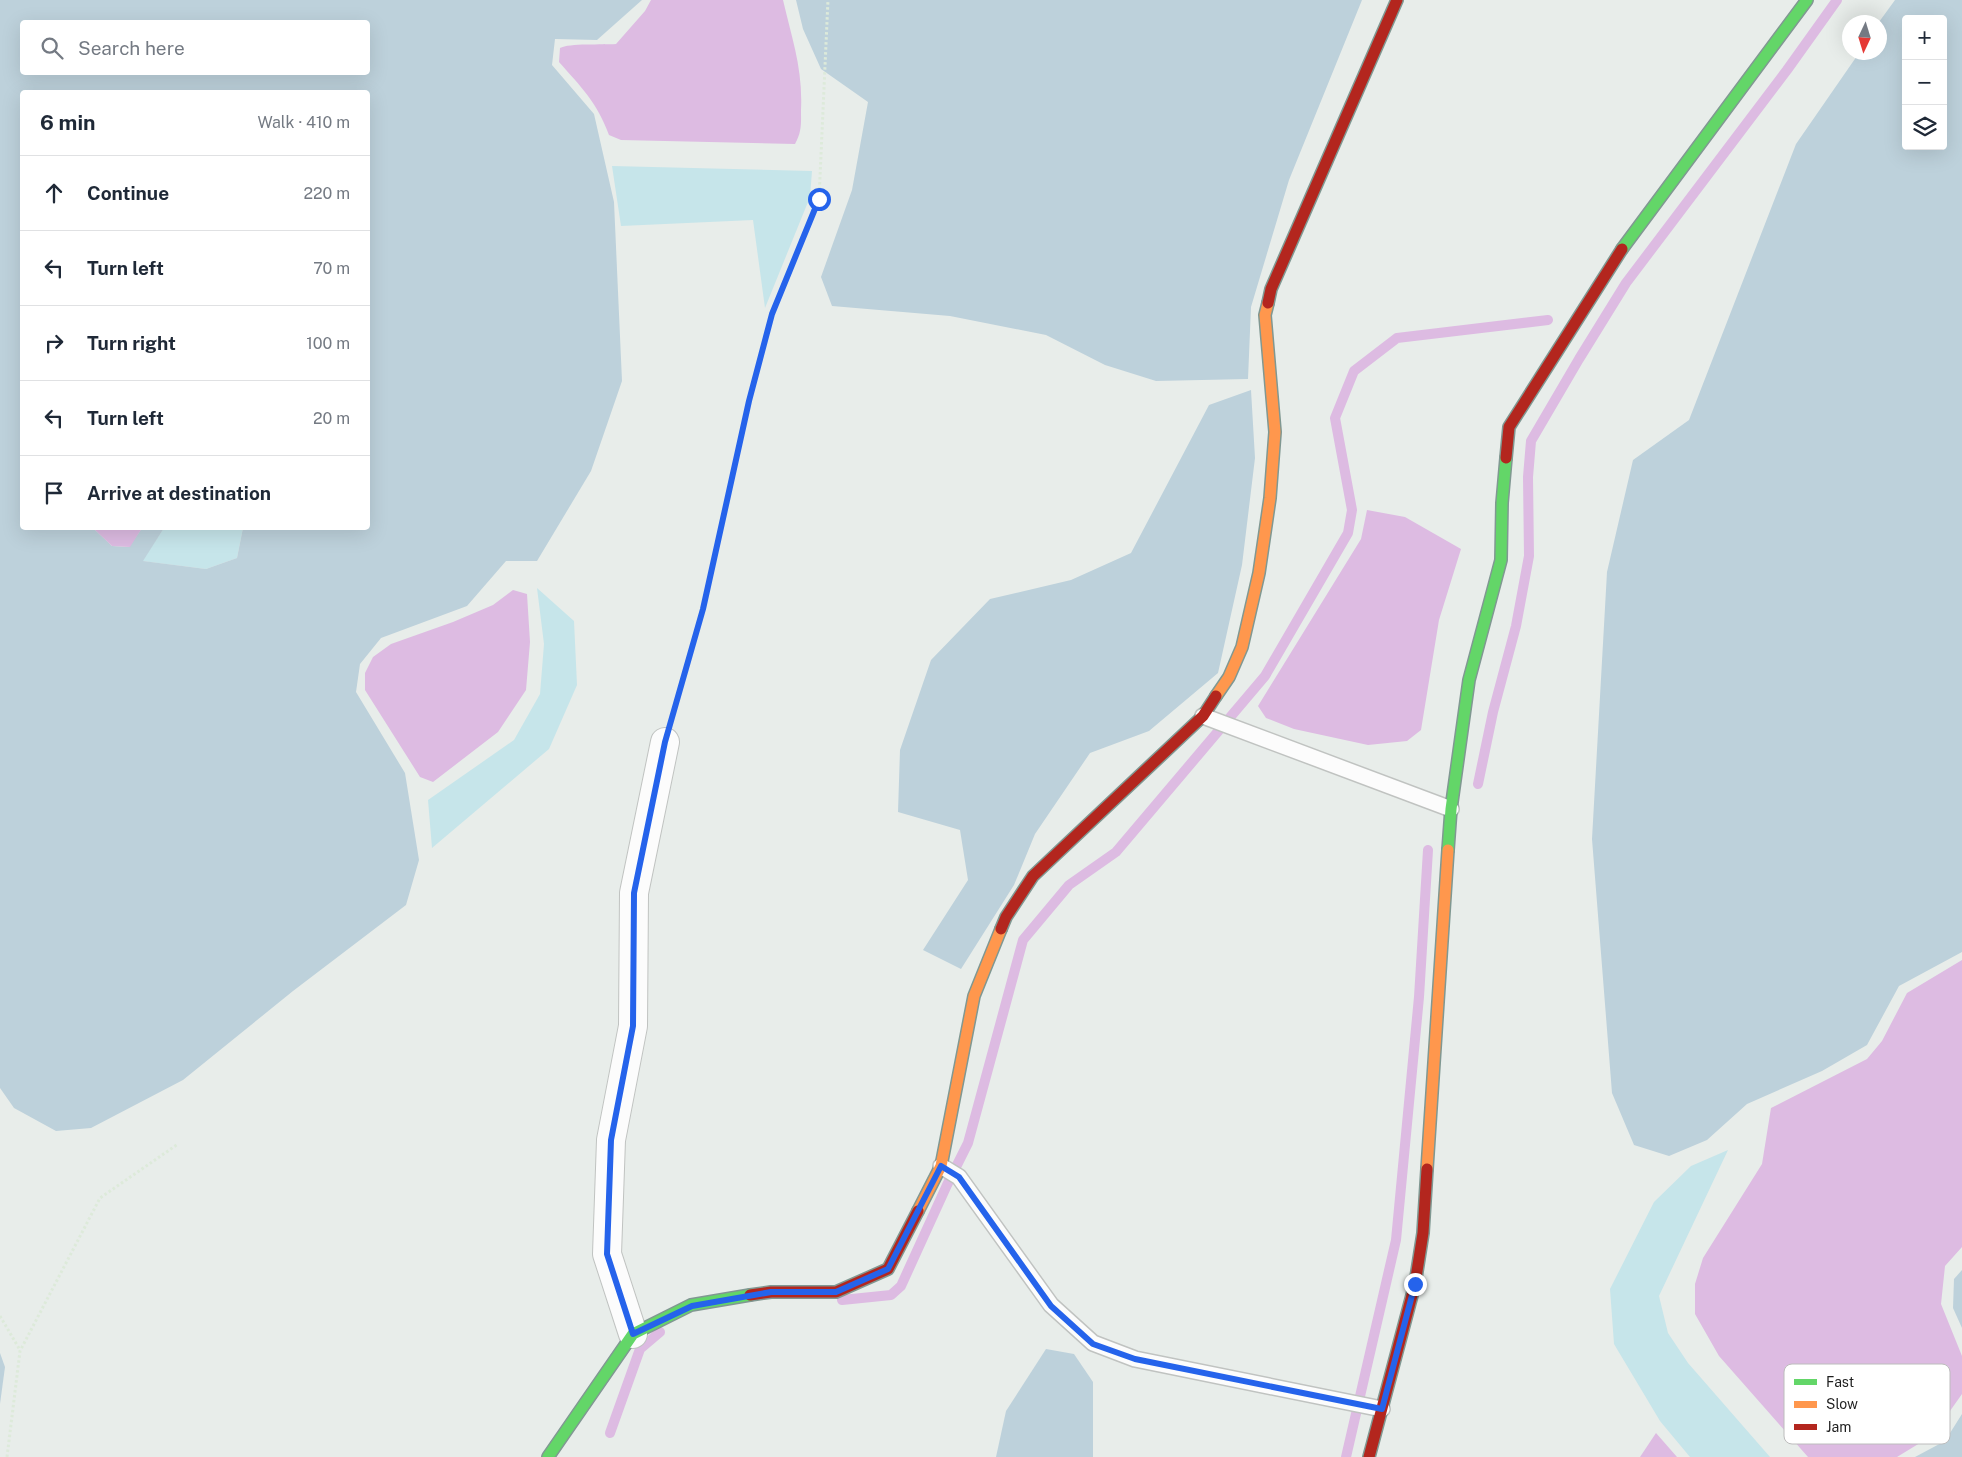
<!DOCTYPE html>
<html lang="en">
<head>
<meta charset="utf-8">
<style>
  body { margin:0; font-family:"Public Sans",sans-serif; background:#f6f6f7; color:#1f2937 }
  .controls { position:absolute; right:15px; top:15px; display:grid; overflow:hidden; border-radius:5px; box-shadow:0 5px 20px #0002 }
  .controls button { width:45px; height:45px; display:grid; place-items:center; padding:0; border:0; border-bottom:1px solid #e0e1e3; background:#fff; color:#1f2937; font:25px sans-serif }
  .compass { position:absolute; left:1842px; top:15px; width:45px; height:45px; border-radius:50%; background:#fff; box-shadow:0 5px 20px #0002; rotate:184deg }
  .stop { position:absolute; width:15px; height:15px; margin:-11px; border:4px solid #2563eb; border-radius:50%; background:#fff }
  .stop.end { background:#2563eb; border-color:#fff; box-shadow:0 1px 5px #0008 }
  .list { margin:0; padding:0; list-style:none }
  h2 { display:flex; justify-content:space-between; align-items:center; height:65px; margin:0; padding:0 20px; font-size:21px }
  h2 small { font-size:16px; font-weight:400; color:#747a83 }
  .list li { display:grid; grid-template-columns:32px 1fr auto; gap:15px; align-items:center; box-sizing:border-box; height:75px; padding:0 20px; border-top:1px solid #e0e1e3 }
  .list b { display:block; font-size:19px; white-space:nowrap }
  .list em { font-size:16px; font-style:normal; color:#747a83 }
  .icon { flex:none; width:28px; height:28px; fill:none; stroke:currentColor; stroke-width:2; stroke-linecap:round; stroke-linejoin:round }
  .map { position:relative; flex:none; width:1962px; height:1457px; overflow:hidden }
  .search { position:absolute; background:#fff; box-shadow:0 5px 20px #0002; left:20px; top:20px; width:350px; height:55px; display:flex; align-items:center; gap:12px; box-sizing:border-box; padding:0 18px; border-radius:5px; color:#747a83; font-size:19px }
  .panel { position:absolute; background:#fff; box-shadow:0 5px 20px #0002; left:20px; top:90px; width:350px; height:440px; border-radius:5px }
  .map>svg:first-child { display:block }
  .grass { fill:#c6e5ea }
  .forest { fill:#bdd1db; fill-rule:evenodd }
  .water { fill:#ddbbe2 }
  .lines { fill:none; stroke-linecap:round; stroke-linejoin:round }
  .stream { stroke:#ddbbe2; stroke-width:10 }
  .lane-casing { stroke:#c0c3c1; stroke-width:18 }
  .street-casing { stroke:#c0c3c1; stroke-width:30 }
  .fast-casing { stroke:#809892; stroke-width:14 }
  .slow-casing { stroke:#809892; stroke-width:14 }
  .jam-casing { stroke:#809892; stroke-width:14 }
  .path { stroke:#ddeada; stroke-width:3; stroke-dasharray:2.5 2.5; stroke-linecap:butt }
  .lane { stroke:#fcfcfc; stroke-width:15 }
  .street { stroke:#fcfcfc; stroke-width:28 }
  .fast { stroke:#63d668; stroke-width:11 }
  .slow { stroke:#ff974d; stroke-width:11 }
  .jam { stroke:#b3261e; stroke-width:11 }
  .route { stroke:#2563eb; stroke-width:6 }
  .key { fill:#fff; stroke:#bcbcbc; stroke-width:1 }
  .key-label { font-size:14px; fill:#1f1f1f }
</style>
</head>
<body>
<div class="map">
<svg width="1962" height="1457" viewBox="0 0 1962 1457">
  <rect width="100%" height="100%" fill="#e8edea"/>
  <g class="grass">
    <path d="M612 166 812 171 810 197 765 308 753 220 621 226Z"/>
    <path d="M164 528H243L237 558 206 569 142 561Z"/>
    <path d="M537 588 574 621 577 685 549 749 432 848 428 800 514 740 540 694 544 644Z"/>
    <path d="M1728 1150 1659 1296 1668 1333 1688 1363 1770 1457H1690L1660 1421 1614 1344 1610 1289 1654 1202 1691 1166Z"/>
  </g>
  <g class="forest">
    <path d="M0 0H642L597 40 555 39 552 65 594 114 614 202 622 381 591 471 537 561H506L467 606 381 638 360 664 356 692 405 773 419 860 406 905 293 991 183 1080 91 1128 56 1131 14 1108 0 1088ZM22 22H368V72H22ZM22 92H368V528H243L237 558 206 569 143 561 164 528H142L129 547 112 546 93 528H22Z"/>
    <path d="M796 0H1362L1289 180 1251 307 1248 379 1156 381 1105 365 1046 335 950 316 832 306 821 277 852 190 868 102 821 69 803 29Z"/>
    <path d="M1895 0H1962V952L1899 986 1867 1045 1822 1071 1747 1104 1707 1140 1669 1156 1634 1145 1612 1093 1592 839 1607 572 1633 460 1689 420 1796 144 1859 53 1880 52 1879 22ZM1906 19H1943V146H1906Z"/>
    <path d="M1251 390 1255 458 1242 565 1218 673 1149 731 1090 753 1035 834 1014 885 961 969 923 950 968 880 960 830 898 812 900 750 931 660 990 599 1071 580 1131 553 1209 405Z"/>
    <path d="M1962 1270V1328L1953 1308 1954 1279Z"/>
    <path d="M1046 1349 1074 1354 1093 1382V1457H996L1006 1411Z"/>
    <path d="M0 1353 5 1367 0 1404Z"/>
    <path d="M1962 1414V1457H1915L1945 1441Z"/>
  </g>
  <g class="water">
    <path d="M651 0H783C792 39 803 69 801 110 801 124 802 131 795 144L621 140 609 135C597 102 581 87 559 62L560 48C569 43 603 45 616 44L645 11Z"/>
    <path d="M1367 510 1405 517 1461 549 1439 620 1421 730 1407 741 1368 745 1294 729 1266 718 1258 706 1361 539Z"/>
    <path d="M93 528H142L130 547 112 546Z"/>
    <path d="M513 590 527 594 530 642 526 690 498 732 433 782 420 777 365 690V673L373 657 391 644 453 622 493 605Z"/>
    <path d="M1962 960V1247L1945 1266 1941 1304 1962 1356V1394L1933 1435 1897 1457H1808L1719 1356 1695 1314V1284L1703 1258 1762 1164 1771 1108 1867 1059 1882 1041 1907 993Z"/>
    <path d="M1656 1433 1677 1457H1640Z"/>
  </g>
  <g class="lines">
    <g class="stream">
      <path d="M1478 784 1493 712 1516 626 1529 556 1528 477 1531 441 1579 359 1626 283 1787 70 1837 0"/>
      <path d="M842 1300 891 1295 901 1286 947 1185 968 1143 1023 940 1069 885 1116 852 1265 676 1348 533 1352 510 1335 418 1354 371 1397 338 1548 320"/>
      <path d="M610 1433 640 1349 660 1332"/>
      <path d="M1346 1457 1396 1240 1419 997 1428 850"/>
    </g>
    <g class="lane-casing">
      <g id="lane">
        <path d="M1203 716 1451 809"/>
        <path d="M941 1166 959 1177 1051 1305 1093 1343 1135 1359 1382 1409"/>
      </g>
    </g>
    <g class="street-casing">
      <path id="street" d="M633 1334 607 1254 611 1140 633 1026 634 893 665 742"/>
    </g>
    <g class="fast-casing">
      <g id="fast">
        <path d="M1622 249 1807 0"/>
        <path d="M1448 850 1451 809 1469 680 1501 560 1502 503 1506 458"/>
        <path d="M548 1457 633 1334 691 1305 750 1295"/>
      </g>
    </g>
    <g class="slow-casing">
      <g id="slow">
        <path d="M1216 696 1229 677 1242 647 1259 573 1270 498 1275 432 1265 315 1268 303"/>
        <path d="M1427 1169 1448 850"/>
        <path d="M918 1211 941 1166 974 996 1001 929"/>
      </g>
    </g>
    <g class="jam-casing">
      <g id="jam">
        <path d="M1268 303 1271 289 1397 0"/>
        <path d="M1506 458 1509 427 1622 249"/>
        <path d="M1001 929 1006 917 1033 876 1203 716 1216 696"/>
        <path d="M750 1295 771 1292H836L888 1269 918 1211"/>
        <path d="M1369 1457 1415 1284 1423 1233 1427 1169"/>
      </g>
    </g>
    <g class="path">
      <path d="M673 713 703 609 749 401 772 314 819 199 828 0"/>
      <path d="M0 1316 20 1350"/>
      <path d="M7 1457 20 1351 100 1198 178 1144"/>
    </g>
    <use href="#lane" class="lane"/>
    <use href="#street" class="street"/>
    <use href="#fast" class="fast"/>
    <use href="#slow" class="slow"/>
    <use href="#jam" class="jam"/>
  </g>
  <g class="lines">
    <path class="route" d="M819 199 772 314 749 401 703 609 665 742 634 893 633 1026 611 1140 607 1254 633 1334 692 1306 771 1292H836L888 1269 941 1166 959 1177 1051 1306 1093 1344 1135 1359 1382 1409 1415 1284"/>
  </g>
  <rect x="1784" y="1364" width="166" height="80" rx="8" class="key"/>
  <rect x="1794" y="1379" width="23" height="6" fill="#63d668"/>
  <rect x="1794" y="1401" width="23" height="7" fill="#ff974d"/>
  <rect x="1794" y="1424" width="23" height="6" fill="#b3261e"/>
  <g class="key-label">
    <text x="1826" y="1387">Fast</text>
    <text x="1826" y="1409">Slow</text>
    <text x="1826" y="1432">Jam</text>
  </g>
</svg>
<div class="controls">
<button>+</button>
<button>−</button>
<button><svg class="icon" aria-label="layers" viewBox="0 0 24 24"><path d="M12 4l9 5-9 5-9-5zM3 14l9 5 9-5"/></svg></button>
</div>
<svg class="compass" viewBox="-18 -18 36 36"><path d="M0-13l5 13h-10z" fill="#e53935"/><path d="M0 13l5-13h-10z" fill="#747a83"/></svg>
<div class="stop" style="left:819px;top:199px"></div>
<div class="stop end" style="left:1415px;top:1284px"></div>
<div class="search"><svg class="icon" aria-label="search" viewBox="0 0 24 24"><circle cx="10" cy="10" r="6"/><path d="M15 15l6 6"/></svg>Search here</div>
<section class="panel">
<h2>6 min<small>Walk · 410 m</small></h2>
<ul class="list">
<li><svg class="icon" aria-label="ahead" viewBox="0 0 24 24"><path d="M12 20V5M6 11l6-6 6 6"/></svg><div><b>Continue</b></div><em>220 m</em></li>
<li><svg class="icon" aria-label="left" viewBox="0 0 24 24"><path d="M17 20v-9H6M10 6l-5 5 5 5"/></svg><div><b>Turn left</b></div><em>70 m</em></li>
<li><svg class="icon" aria-label="right" viewBox="0 0 24 24"><path d="M7 20v-9h11M14 6l5 5-5 5"/></svg><div><b>Turn right</b></div><em>100 m</em></li>
<li><svg class="icon" aria-label="left" viewBox="0 0 24 24"><path d="M17 20v-9H6M10 6l-5 5 5 5"/></svg><div><b>Turn left</b></div><em>20 m</em></li>
<li><svg class="icon" aria-label="arrive" viewBox="0 0 24 24"><path d="M6 21V4h12l-3 4 3 4H6"/></svg><div><b>Arrive at destination</b></div></li>
</ul>
</section>
</div>
</body>
</html>
